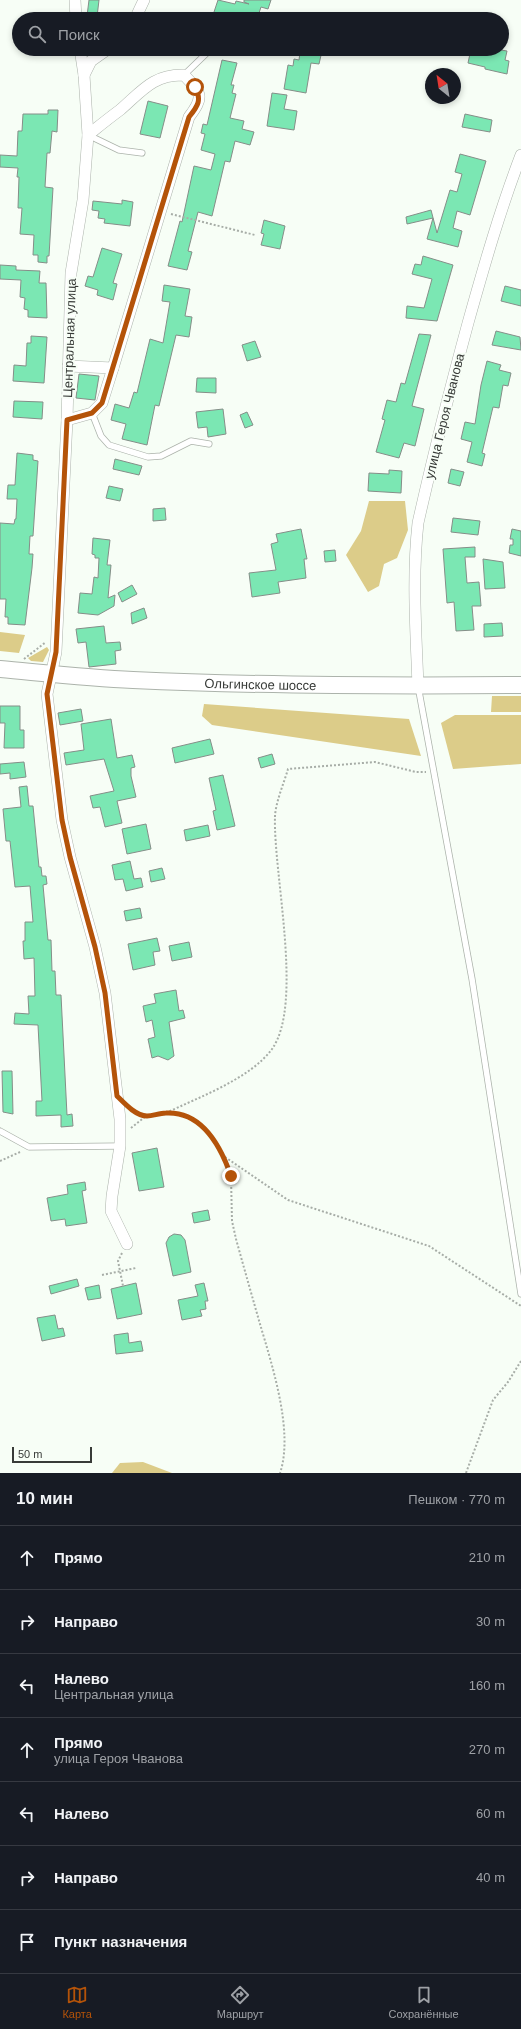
<!DOCTYPE html>
<html lang="ru">
<head>
<meta charset="utf-8">
<style>
  body { margin:0; font-family:Arial,sans-serif; background:#242831; color:#f1f3f6 }
  .compass { position:absolute; left:425px; top:68px; width:36px; height:36px; border-radius:50%; background:#171b24; box-shadow:0 2px 6px #0003; rotate:330deg }
  .scale { position:absolute; left:12px; bottom:10px; width:80px; box-sizing:border-box; padding-left:4px; border:2px solid #383b38; border-top:0; font-size:11px; line-height:14px; white-space:nowrap; color:#383b38; -webkit-text-stroke:3px #f7fef6; paint-order:stroke }
  .stop { position:absolute; width:12px; height:12px; margin:-9px; border:3px solid #b45309; border-radius:50%; background:#fff }
  .stop.end { background:#b45309; border-color:#fff; box-shadow:0 1px 4px #0008 }
  .list { margin:0; padding:0; list-style:none }
  h2 { display:flex; justify-content:space-between; align-items:center; height:52px; margin:0; padding:0 16px; font-size:17px }
  h2 small { font-size:13px; font-weight:400; color:#9ea1a6 }
  .list li { display:grid; grid-template-columns:26px 1fr auto; gap:12px; align-items:center; box-sizing:border-box; height:64px; padding:0 16px; border-top:1px solid #363941 }
  .list b { display:block; font-size:15px; white-space:nowrap }
  .list p { margin:0; font-size:13px; white-space:nowrap; color:#9ea1a6 }
  .list em { font-size:13px; font-style:normal; color:#9ea1a6 }
  .icon { flex:none; width:22px; height:22px; fill:none; stroke:currentColor; stroke-width:2; stroke-linecap:round; stroke-linejoin:round }
  .map { position:relative; flex:none; width:521px; height:1473px; overflow:hidden }
  .search { position:absolute; background:#171b24; box-shadow:0 2px 6px #0003; left:12px; right:12px; top:12px; height:44px; display:flex; align-items:center; gap:10px; box-sizing:border-box; padding:0 14px; border-radius:22px; color:#9ea1a6; font-size:15px }
  .sheet { height:500px; background:#171b24 }
  nav { display:flex; justify-content:space-around; align-items:center; box-sizing:border-box; height:56px; border-top:1px solid #363941; background:#171b24; font-size:11px; color:#9ea1a6 }
  nav a { display:grid; justify-items:center; gap:2px }
  nav .on { color:#b45309 }
  .map>svg:first-child { display:block }
  .green { fill:#dccc89 }
  .building { fill:#7be7b3; stroke:#858e88 }
  .lines { fill:none; stroke-linecap:round; stroke-linejoin:round }
  .service-casing { stroke:#acb3ab; stroke-width:7 }
  .minor-casing { stroke:#acb3ab; stroke-width:12 }
  .secondary-casing { stroke:#acb3ab; stroke-width:18 }
  .path { stroke:#a7ada7; stroke-width:2; stroke-dasharray:2 2; stroke-linecap:butt }
  .service { stroke:#fff; stroke-width:5.5 }
  .minor { stroke:#fff; stroke-width:11 }
  .secondary { stroke:#fff; stroke-width:16 }
  .route { stroke:#b45309; stroke-width:5 }
  .labels { text-anchor:middle; stroke-width:4; stroke-linejoin:round; paint-order:stroke }
  .street-label { font-size:13px; fill:#383b38; stroke:#f7fef6 }
</style>
</head>
<body>
<div class="map">
<svg width="521" height="1473" viewBox="0 0 521 1473">
  <rect width="100%" height="100%" fill="#f7fef6"/>
  <g class="green">
    <path d="M369 501H405L408 530 397 558 384 564 379 586 368 592 346 555 361 531Z"/>
    <path d="M0 632 25 635 19 653 0 651Z"/>
    <path d="M47 647 49 650 43 662 31 661 28 658Z"/>
    <path d="M492 696H521V712H491Z"/>
    <path d="M204 704 409 719 421 756 212 725 202 716Z"/>
    <path d="M455 715H521V764L453 769 441 723Z"/>
    <path d="M143 1462 172 1473H112L120 1463Z"/>
  </g>
  <g class="building">
    <path d="M89 0H99L97 17 87 16Z"/>
    <path d="M218 0 235 4 236 1 249 4 244 2V0H271L268 9 261 7 257 19H226L213 15Z"/>
    <path d="M308 49 322 51 319 64 311 63 306 93 284 89 288 65 293 66 294 59 299 60 300 52 308 53Z"/>
    <path d="M471 49 489 51V49H495L507 51 505 60 509 61 507 74 485 69V67L468 63Z"/>
    <path d="M222 60 237 63 231 85H234L232 93 236 94 230 118 244 121 242 129 254 132 250 145 235 141 230 162 225 161 212 216 198 212 188 251 192 252 187 270 168 266 180 221 182 222 194 166 211 170 215 154 201 150 205 134 201 133 203 124 207 125Z"/>
    <path d="M272 93 287 95 284 109 297 111 294 130 267 126Z"/>
    <path d="M148 101 168 106 160 138 140 134Z"/>
    <path d="M48 110H58L57 132 52 131 50 153H47L45 187 53 188 49 256H47V263L38 262V255H33L34 235 20 234 22 208H18L19 177H17L18 168 0 167V155L17 156 18 131H22L23 114H48Z"/>
    <path d="M465 114 492 120 490 132 462 127Z"/>
    <path d="M460 154 486 161 470 215 457 211 453 228 462 231 458 247 427 239 433 218 407 224 406 217 431 210 437 233 450 190 457 192 462 174 455 172Z"/>
    <path d="M122 200 133 202 130 226 104 223 105 219 98 218 99 211 92 210 93 201 122 204Z"/>
    <path d="M264 220 285 226 280 249 261 245 264 234 261 233Z"/>
    <path d="M102 248 122 254 113 283 117 284 113 300 97 295 98 290 85 286 88 276 93 277Z"/>
    <path d="M423 256 453 265 437 321 406 318 407 306 424 308 432 279 412 274 415 264 421 265Z"/>
    <path d="M0 265 16 266V270L40 271 39 283H46L47 318 28 317V310L24 309 25 298 20 297 21 280 0 279Z"/>
    <path d="M164 285 190 289 185 316 192 317 189 337 176 335 159 406 155 405 147 445 122 439 126 424 111 420 115 404 129 408 134 392 137 393 150 339 163 343 170 302 162 301Z"/>
    <path d="M505 286 521 290V306L501 301Z"/>
    <path d="M496 331 520 337 521 350 492 345Z"/>
    <path d="M419 334 431 335 412 406 424 409 415 446 404 443 399 458 376 452 385 420 382 419 387 400 396 402 401 383 405 384Z"/>
    <path d="M31 336 47 337 44 383 13 381 14 365 26 366 27 343H31Z"/>
    <path d="M255 341 261 357 247 361 242 345Z"/>
    <path d="M487 361 501 365 499 370 511 373 508 386 503 385 499 408 493 407 482 453 485 454 482 466 467 462 472 442 461 439 465 422 475 424 481 385Z"/>
    <path d="M79 374 99 376 95 400 76 398Z"/>
    <path d="M197 378H216V393L196 392Z"/>
    <path d="M14 401 43 402 42 419 13 417Z"/>
    <path d="M223 409 226 434 208 437 207 427 198 428 196 412Z"/>
    <path d="M247 412 253 425 245 428 240 415Z"/>
    <path d="M17 453 33 455V460L38 461 33 536H30L29 554H33L32 568 25 625 8 624V617H5L6 599H0V523L14 524 15 519H16L17 499H7L8 485H15Z"/>
    <path d="M115 459 142 466 139 475 113 469Z"/>
    <path d="M451 469 464 472 460 486 448 483Z"/>
    <path d="M389 470 402 471 401 493 368 491 369 473 389 474Z"/>
    <path d="M109 486 123 489 120 501 106 498Z"/>
    <path d="M165 508 166 520 153 521V509Z"/>
    <path d="M453 518 480 521 478 535 451 532Z"/>
    <path d="M301 529 307 559H304L306 578 278 582 280 593 252 597 249 573 276 570 271 544 278 542 276 534Z"/>
    <path d="M512 529 521 531V556L509 553 510 545H513V539H510Z"/>
    <path d="M93 538 110 540 107 565H111L108 598 115 595 114 606 98 615 78 613 80 593 92 594 94 577 98 578 99 558H95V555L92 554Z"/>
    <path d="M475 547V557H465L467 583 479 582 481 606H472L474 630 456 631 454 602 447 603 443 549Z"/>
    <path d="M335 550 336 561 325 562 324 551Z"/>
    <path d="M483 559 503 562 505 588 485 589Z"/>
    <path d="M132 585 137 594 122 602 118 593Z"/>
    <path d="M144 608 147 618 132 624 131 613Z"/>
    <path d="M502 623 503 636 484 637V624Z"/>
    <path d="M104 626 106 643 120 642 121 650 115 651 116 664 89 667 86 642 78 643 76 629Z"/>
    <path d="M0 706H20V730H24V748H4L5 723H0Z"/>
    <path d="M81 709 83 721 60 725 58 713Z"/>
    <path d="M111 719 117 758 132 755 135 767 131 768V776L136 797 117 801 122 823 105 827 100 807 93 808 90 796 114 791 104 759 66 765 64 753 84 750 81 724Z"/>
    <path d="M210 739 214 754 175 763 172 748Z"/>
    <path d="M272 754 275 764 261 768 258 758Z"/>
    <path d="M24 762 26 777 10 779V773L0 774V764Z"/>
    <path d="M223 775 235 826 217 830 213 811 216 810 209 778Z"/>
    <path d="M27 786 29 806H33L39 867H41L42 876H46L47 884 43 885 48 940H51L52 971H55L56 995H61L67 1115 72 1114 73 1126 61 1127V1115L36 1116V1101H42L38 1025 14 1024 15 1013 29 1014 28 996H35L34 958 24 959 23 941H25V922H33L30 886 15 887 10 841H6L3 809 21 807 19 787Z"/>
    <path d="M146 824 151 849 127 854 122 829Z"/>
    <path d="M208 825 210 836 186 841 184 830Z"/>
    <path d="M130 861 134 879 141 878 143 887 126 891 123 879 115 880 112 865Z"/>
    <path d="M162 868 165 879 151 882 149 871Z"/>
    <path d="M140 908 142 918 126 921 124 911Z"/>
    <path d="M157 938 160 951 153 952 155 965 133 970 128 944Z"/>
    <path d="M189 942 192 957 172 961 169 946Z"/>
    <path d="M176 990 179 1011 183 1010 185 1018 169 1022 174 1056 168 1060 158 1056 152 1058 148 1039 155 1037 152 1020 146 1022 143 1006 156 1003 154 994Z"/>
    <path d="M2 1071H12L13 1114 3 1112Z"/>
    <path d="M157 1148 164 1187 139 1191 132 1153Z"/>
    <path d="M85 1182 86 1190 82 1191 87 1223 66 1226 65 1219 51 1221 47 1198 68 1194 67 1185Z"/>
    <path d="M208 1210 210 1220 194 1223 192 1213Z"/>
    <path d="M174 1234 181 1235 185 1240 191 1272 173 1276 166 1243 169 1237Z"/>
    <path d="M77 1279 79 1286 51 1294 49 1286Z"/>
    <path d="M136 1283 142 1314 117 1319 111 1289Z"/>
    <path d="M204 1283 208 1301H205L206 1309 200 1310 202 1316 182 1320 178 1300 198 1296 195 1285Z"/>
    <path d="M99 1285 101 1298 88 1300 85 1288Z"/>
    <path d="M55 1315 58 1329 63 1328 65 1336 42 1341 37 1318Z"/>
    <path d="M128 1333 129 1343 141 1341 143 1351 116 1354 114 1335Z"/>
  </g>
  <g class="lines">
    <g class="service-casing">
      <g id="service">
        <path d="M184 75 211 49"/>
        <path d="M88 135 119 150 142 153"/>
        <path d="M92 413 101 436 109 445 148 457 161 456 191 441 209 444"/>
        <path d="M418 686 472 979 521 1294"/>
        <path d="M0 1131 29 1147 120 1146"/>
      </g>
    </g>
    <g class="minor-casing">
      <g id="minor">
        <path d="M75 0 76 19"/>
        <path d="M135 19 144 0"/>
        <path d="M80 49 84 75 88 135 83 200 71 273 67 420 56 652 47 694 62 820 70 857 95 947 105 993 120 1119V1146L112 1196 111 1211 127 1244"/>
        <path d="M84 75 91 61 108 49"/>
        <path d="M68 366 113 368 189 117C205 96 201 93 184 75 153 74 141 92 120 110 109 118 98 127 88 135"/>
        <path d="M67 420 92 413 102 403 113 368"/>
        <path d="M418 686C416 632 412 577 418 523 433 456 450 389 468 323 484 266 500 210 521 155"/>
      </g>
    </g>
    <g class="secondary-casing">
      <g id="secondary">
        <path id="s1" d="M0 669C44 673 89 678 133 680 262 686 392 686 521 685"/>
      </g>
    </g>
    <g class="path">
      <path d="M171 214 255 235"/>
      <path d="M24 659 46 642"/>
      <path d="M129 1108 146 1116 166 1113 187 1116 204 1127 225 1157 231 1177 232 1221 236 1239C244 1268 252 1296 260 1324 272 1365 294 1432 280 1473"/>
      <path d="M166 1113C199 1097 250 1079 272 1049 304 1004 273 873 275 816 276 801 284 783 288 769L375 762 416 772H426"/>
      <path d="M131 1128 146 1116"/>
      <path d="M225 1157 288 1200 429 1246 521 1306"/>
      <path d="M0 1161 20 1152"/>
      <path d="M122 1253 118 1261 123 1286"/>
      <path d="M102 1275 136 1268"/>
      <path d="M466 1473 493 1400 508 1382 521 1361"/>
    </g>
    <use href="#service" class="service"/>
    <use href="#minor" class="minor"/>
    <use href="#secondary" class="secondary"/>
  </g>
  <g class="lines">
    <path class="route" d="M195 87C202 100 198 106 189 117L102 403 92 413 67 420 56 652 47 694 62 820 70 857 95 947 105 993 117 1096C125 1104 136 1116 147 1116 153 1116 159 1113 166 1113 202 1111 221 1147 231 1176"/>
  </g>
  <g class="labels">
    <g class="street-label">
      <text transform="translate(69 338) rotate(-88)" y="5">Центральная улица</text>
      <text transform="translate(444 416) rotate(-76)" y="5">улица Героя Чванова</text>
      <text dy="5" stroke="none"><textPath href="#s1" startOffset="261">Ольгинское шоссе</textPath></text>
    </g>
  </g>
</svg>
<svg class="compass" viewBox="-18 -18 36 36"><path d="M0-13l5 13h-10z" fill="#e53935"/><path d="M0 13l5-13h-10z" fill="#9ea1a6"/></svg>
<div class="scale">50 m</div>
<div class="stop" style="left:195px;top:87px"></div>
<div class="stop end" style="left:231px;top:1176px"></div>
<div class="search"><svg class="icon" aria-label="search" viewBox="0 0 24 24"><circle cx="10" cy="10" r="6"/><path d="M15 15l6 6"/></svg>Поиск</div>
</div>
<section class="sheet">
<h2>10 мин<small>Пешком · 770 m</small></h2>
<ul class="list">
<li><svg class="icon" aria-label="ahead" viewBox="0 0 24 24"><path d="M12 20V5M6 11l6-6 6 6"/></svg><div><b>Прямо</b></div><em>210 m</em></li>
<li><svg class="icon" aria-label="right" viewBox="0 0 24 24"><path d="M7 20v-9h11M14 6l5 5-5 5"/></svg><div><b>Направо</b></div><em>30 m</em></li>
<li><svg class="icon" aria-label="left" viewBox="0 0 24 24"><path d="M17 20v-9H6M10 6l-5 5 5 5"/></svg><div><b>Налево</b><p>Центральная улица</p></div><em>160 m</em></li>
<li><svg class="icon" aria-label="ahead" viewBox="0 0 24 24"><path d="M12 20V5M6 11l6-6 6 6"/></svg><div><b>Прямо</b><p>улица Героя Чванова</p></div><em>270 m</em></li>
<li><svg class="icon" aria-label="left" viewBox="0 0 24 24"><path d="M17 20v-9H6M10 6l-5 5 5 5"/></svg><div><b>Налево</b></div><em>60 m</em></li>
<li><svg class="icon" aria-label="right" viewBox="0 0 24 24"><path d="M7 20v-9h11M14 6l5 5-5 5"/></svg><div><b>Направо</b></div><em>40 m</em></li>
<li><svg class="icon" aria-label="arrive" viewBox="0 0 24 24"><path d="M6 21V4h12l-3 4 3 4H6"/></svg><div><b>Пункт назначения</b></div></li>
</ul>
</section>
<nav>
<a class="on"><svg class="icon" aria-label="map" viewBox="0 0 24 24"><path d="M3 6l6-2 6 2 6-2v14l-6 2-6-2-6 2zM9 4v14M15 6v14"/></svg>Карта</a>
<a><svg class="icon" aria-label="directions" viewBox="0 0 24 24"><path d="M12 3l9 9-9 9-9-9zM9 14v-3h6M13 9l2 2-2 2"/></svg>Маршрут</a>
<a><svg class="icon" aria-label="saved" viewBox="0 0 24 24"><path d="M7 4h10v16l-5-4-5 4z"/></svg>Сохранённые</a>
</nav>
</body>
</html>
